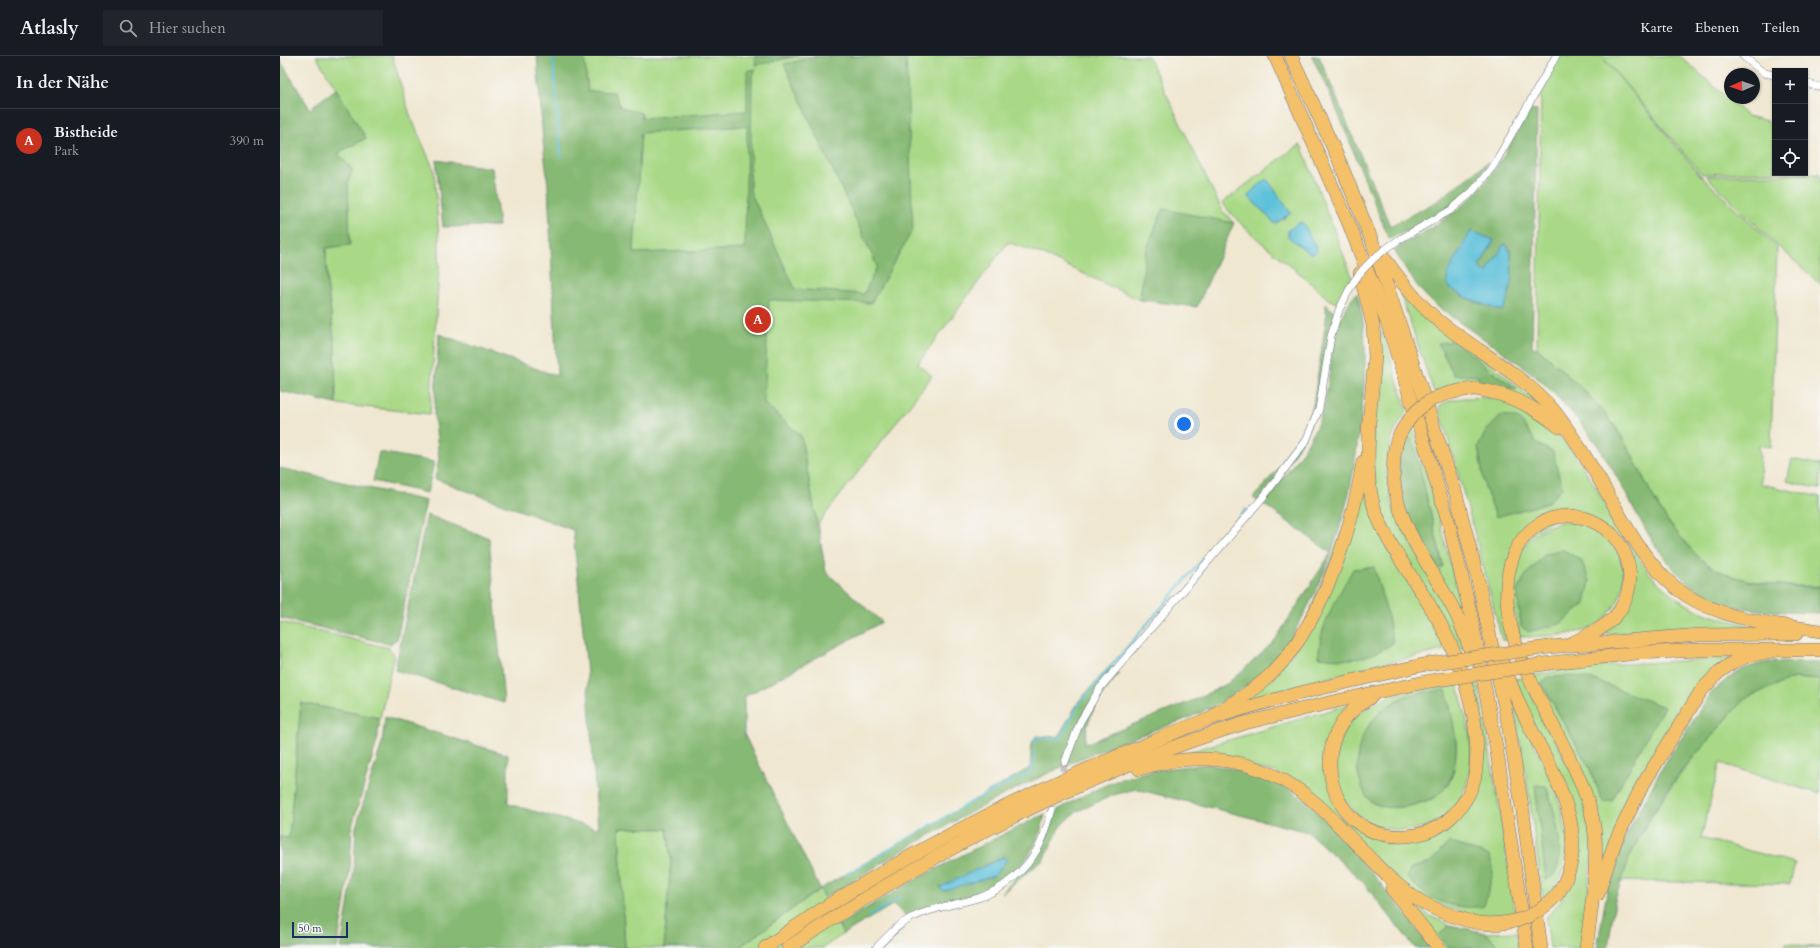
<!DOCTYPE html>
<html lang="de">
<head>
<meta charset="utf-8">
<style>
  body { margin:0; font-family:Cardo,serif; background:#20242c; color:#f1f3f6 }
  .controls { position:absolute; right:12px; top:12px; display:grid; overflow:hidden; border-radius:0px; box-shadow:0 1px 3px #0004 }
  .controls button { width:36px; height:36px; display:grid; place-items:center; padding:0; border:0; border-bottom:1px solid #363941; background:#171b24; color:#f1f3f6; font:20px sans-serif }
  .compass { position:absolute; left:1444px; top:12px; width:36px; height:36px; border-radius:50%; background:#171b24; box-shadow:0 1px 3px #0004; rotate:268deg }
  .scale { position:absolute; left:12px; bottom:10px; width:56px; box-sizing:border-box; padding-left:4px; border:2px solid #1b2f5e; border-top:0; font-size:11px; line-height:14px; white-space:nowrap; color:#1b2f5e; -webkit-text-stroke:3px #f6f6f2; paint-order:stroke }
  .you { position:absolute; left:904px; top:368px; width:14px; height:14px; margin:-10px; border:3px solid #fff; border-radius:50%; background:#1a73e8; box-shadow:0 0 0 6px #1a73e833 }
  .badge { display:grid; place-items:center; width:26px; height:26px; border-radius:50%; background:#c8321e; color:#fff; font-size:13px; font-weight:700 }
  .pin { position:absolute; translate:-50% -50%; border:2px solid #fff; box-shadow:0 1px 4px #0006 }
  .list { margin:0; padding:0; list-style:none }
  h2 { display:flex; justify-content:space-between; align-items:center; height:52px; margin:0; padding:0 16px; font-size:17px }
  h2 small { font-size:13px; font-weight:400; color:#9ea1a6 }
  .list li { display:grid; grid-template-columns:26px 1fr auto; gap:12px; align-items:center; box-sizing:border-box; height:64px; padding:0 16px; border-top:1px solid #363941 }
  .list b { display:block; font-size:15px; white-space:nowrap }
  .list p { margin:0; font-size:13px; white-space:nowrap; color:#9ea1a6 }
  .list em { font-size:13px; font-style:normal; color:#9ea1a6 }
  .icon { flex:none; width:22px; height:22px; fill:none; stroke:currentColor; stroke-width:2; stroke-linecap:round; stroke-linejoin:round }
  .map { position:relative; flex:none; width:1540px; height:892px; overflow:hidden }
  header { display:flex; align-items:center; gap:24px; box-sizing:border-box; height:56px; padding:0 20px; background:#171b24; border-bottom:1px solid #363941 }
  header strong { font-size:19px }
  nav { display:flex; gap:22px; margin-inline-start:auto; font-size:14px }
  .search { width:280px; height:36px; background:#20242c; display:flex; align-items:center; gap:10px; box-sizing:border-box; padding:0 14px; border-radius:0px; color:#9ea1a6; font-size:15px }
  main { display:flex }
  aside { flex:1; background:#171b24 }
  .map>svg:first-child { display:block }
  .green { fill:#a9d986; stroke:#628472; fill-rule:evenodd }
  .forest { fill:#86b973; stroke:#507468; fill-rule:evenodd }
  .water { fill:#5dc1da; stroke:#3c789c }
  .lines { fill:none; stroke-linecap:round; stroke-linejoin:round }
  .stream { stroke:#5dc1da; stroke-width:2 }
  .minor-tunnel { stroke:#c5c2b9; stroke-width:7; stroke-dasharray:7 3.5; stroke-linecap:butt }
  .minor-casing { stroke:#666f86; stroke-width:8 }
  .motorway-casing { stroke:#666f86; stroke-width:14 }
  .minor { stroke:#fff; stroke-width:7 }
  .motorway { stroke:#f4c16b; stroke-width:13 }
  .minor-bridge-casing { stroke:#666f86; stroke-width:8; stroke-linecap:butt }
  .motorway-bridge-casing { stroke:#666f86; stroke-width:14; stroke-linecap:butt }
  .minor-bridge { stroke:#fff; stroke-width:7 }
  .motorway-bridge { stroke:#f4c16b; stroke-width:13 }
</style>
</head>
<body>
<header>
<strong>Atlasly</strong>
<div class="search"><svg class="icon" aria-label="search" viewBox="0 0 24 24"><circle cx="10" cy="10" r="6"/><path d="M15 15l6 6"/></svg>Hier suchen</div>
<nav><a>Karte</a><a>Ebenen</a><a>Teilen</a></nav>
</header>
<main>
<aside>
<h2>In der Nähe<small></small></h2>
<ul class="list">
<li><span class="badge">A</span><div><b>Bistheide</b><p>Park</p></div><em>390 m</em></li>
</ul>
</aside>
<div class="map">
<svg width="1540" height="892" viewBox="0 0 1540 892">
  <rect width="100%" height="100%" fill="#f6f6f2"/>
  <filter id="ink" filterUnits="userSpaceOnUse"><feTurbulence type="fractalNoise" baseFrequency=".025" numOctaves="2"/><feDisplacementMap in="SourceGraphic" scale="8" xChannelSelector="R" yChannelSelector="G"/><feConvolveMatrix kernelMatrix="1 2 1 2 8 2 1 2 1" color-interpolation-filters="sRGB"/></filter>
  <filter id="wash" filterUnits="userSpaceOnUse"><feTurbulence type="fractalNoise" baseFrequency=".012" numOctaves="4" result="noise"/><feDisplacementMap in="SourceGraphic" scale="16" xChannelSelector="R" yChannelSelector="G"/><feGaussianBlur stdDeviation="0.9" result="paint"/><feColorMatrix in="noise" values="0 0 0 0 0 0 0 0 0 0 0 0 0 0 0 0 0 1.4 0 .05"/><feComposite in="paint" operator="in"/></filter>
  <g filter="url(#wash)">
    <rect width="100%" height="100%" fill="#f0e7d0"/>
    <g class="green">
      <path d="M36 0H112L130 59 154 114 159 183V212L150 358 56 348 55 290 47 227 46 192 70 188 68 128 72 114 57 97 86 82Z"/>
      <path d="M268 0H868L942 154 954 167 862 234 860 244 764 199 728 186 638 307 652 320 538 468 545 515 357 347Z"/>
      <path d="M1279 0H1400L1467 60 1495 67V116L1422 118 1324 3 1421 120 1497 191 1491 391 1479 389 1481 428 1540 441V530C1503 531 1451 528 1421 503 1409 492 1397 477 1387 464 1367 435 1355 399 1334 369 1312 340 1284 316 1257 292L1261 33Z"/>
      <path d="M1021 89 1072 221 1057 247 1048 243C1015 209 972 185 942 147L1013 93Z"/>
      <path d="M1540 118V228L1498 190 1426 120Z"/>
      <path d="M1118 231 1271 358 1196 327H1182L1154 336ZM1211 315 1236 332V333L1197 327 1199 320Z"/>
      <path d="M1102 276 1127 355C1103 388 1103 417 1114 455L1174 567 1184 592 1175 593 1101 459 1092 414 1099 277Z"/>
      <path d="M1183 342C1193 342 1204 341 1214 342 1286 354 1315 437 1351 491 1360 505 1370 520 1383 531 1396 542 1411 552 1427 558 1441 563 1457 565 1470 571L1320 578 1350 533 1334 478 1280 459 1232 492 1230 584H1222L1193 471 1159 350 1171 344ZM1239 363 1257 388 1273 396 1205 432Z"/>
      <path d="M1133 372 1160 466 1188 579 1147 505 1135 476 1159 513 1163 509 1135 392 1131 383 1126 382Z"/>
      <path d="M1512 403 1540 409V433L1507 425Z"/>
      <path d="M1083 427 1105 488 1158 576 1165 594 1092 610 966 644 1012 599Z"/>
      <path d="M1293 465C1299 467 1308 468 1314 471 1341 486 1352 522 1336 548 1331 555 1326 563 1318 568 1294 581 1266 580 1240 581L1230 538 1235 503 1249 483 1263 473 1279 466Z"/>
      <path d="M0 566 109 592 114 598 100 662 21 647 9 782 0 781Z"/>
      <path d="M1456 602 1409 648 1318 826 1319 780 1252 620 1307 610ZM1262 628 1332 744 1323 746 1310 713Z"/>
      <path d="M1243 622 1299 730 1313 785 1302 892H1270L1266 862C1295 829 1303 810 1295 766L1234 623Z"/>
      <path d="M1514 622 1540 624V738L1440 707 1421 782 1515 807 1510 828 1340 825C1364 762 1396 721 1440 670 1447 662 1456 647 1466 641 1481 633 1499 628 1514 622Z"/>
      <path d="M1198 627 1223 773 1235 860 1210 864 1143 845 996 716 900 700 912 695 1081 645 1047 702 1071 765 1132 782 1192 737 1189 628Z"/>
      <path d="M1178 629C1184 656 1194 684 1190 712 1178 807 1038 786 1057 694 1062 671 1079 653 1101 644 1124 633 1153 633 1178 629ZM1176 684C1177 696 1175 716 1169 727 1168 730 1163 733 1160 735 1143 751 1115 756 1093 746Z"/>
      <path d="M1233 644 1277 735 1288 786 1281 821 1271 835 1263 843 1249 740Z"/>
      <path d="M339 772 387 773 391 804 384 892H345Z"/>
      <path d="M540 833 563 878 543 892H458Z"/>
      <path d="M1131 847 1152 861 1170 869 1159 879 1169 892H1162Z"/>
      <path d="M1237 876 1239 892H1220L1206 877Z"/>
      <path d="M1506 887 1540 892H1506Z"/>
    </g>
    <g class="forest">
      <path d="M257 0H304L308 35 334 36 341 52 361 57 362 62 467 55V15L476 13 472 19 470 135 515 233 584 238 597 210 504 8 540 0H626L633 173 591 247 489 244 484 347 521 380 546 516 602 566 464 641V678L540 833 750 712 752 687 756 680 778 681 799 645 830 610 839 618C822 638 805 660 805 688L914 644 947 628 979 600 995 584 1051 497 982 447C1006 418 1032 389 1043 353 1054 315 1047 268 1077 237 1092 290 1083 345 1076 398 1067 459 1050 510 1021 564 1013 578 1005 594 994 606 976 626 944 645 920 657 905 664 889 669 874 674 841 687 809 698 777 713 697 750 620 795 545 842L540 833 458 892H384L391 804 387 773 339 772 345 892H61L74 813 76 771 102 687 105 661 228 699V748L318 773 306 605 293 474 155 423 159 402 154 358 159 278 277 320 268 129 263 86ZM467 70 465 193 354 197 361 77Z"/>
      <path d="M475 0H518L476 9Z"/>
      <path d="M1032 0H1039L1110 170 1156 146 1208 106C1190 146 1147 166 1109 183L1054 47Z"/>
      <path d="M0 4 30 53 34 51V49L56 33 86 82 58 97 72 114 68 128 70 189 46 192 47 227 55 290 56 348 0 335Z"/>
      <path d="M1249 54 1257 55 1252 291 1257 292C1284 316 1313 340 1334 369 1355 399 1367 435 1387 464 1397 477 1409 492 1421 503 1451 528 1503 531 1540 531V557C1502 555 1455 558 1422 537 1375 507 1355 450 1327 404 1313 381 1295 359 1276 340 1248 309 1209 288 1175 263 1168 258 1158 252 1151 245 1136 231 1125 212 1114 194 1141 178 1169 163 1192 141 1217 117 1232 84 1249 54ZM1191 175 1214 184 1199 211 1206 217 1225 187 1230 193V236L1203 249 1185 241 1168 230Z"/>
      <path d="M156 104 212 112 219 170 163 171Z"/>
      <path d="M883 153 954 167 917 251 860 244 865 197Z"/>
      <path d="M1046 248 1054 257C1049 292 1041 350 1024 381 1012 404 994 424 978 445L973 442 1002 408 1023 377 1033 349 1046 266Z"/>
      <path d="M1176 285 1211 315 1237 333 1196 327 1199 320 1174 319 1158 287Z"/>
      <path d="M1222 359 1239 363 1257 388 1273 396 1282 432 1267 447 1216 461 1205 432 1198 391 1206 375Z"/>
      <path d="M1126 382 1131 383 1135 392 1163 510 1159 513C1142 487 1120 459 1118 427 1117 414 1121 400 1122 387Z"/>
      <path d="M99 396 154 406 147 437 93 425Z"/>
      <path d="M0 412 146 445 117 583 110 588 0 562Z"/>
      <path d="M147 459 209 482 224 647 115 614Z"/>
      <path d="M1282 493 1301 504 1310 525 1305 548 1280 568 1248 576 1241 570 1237 534 1246 519 1265 498Z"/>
      <path d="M1094 511 1108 561 1113 587C1085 605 1071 605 1039 601 1038 570 1059 539 1073 513Z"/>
      <path d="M1488 606 1540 607V624L1514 622 1465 642 1404 712 1385 737 1366 768 1350 800 1335 844 1328 892H1317L1329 824 1344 783 1382 712 1431 637 1447 623 1465 612Z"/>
      <path d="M1295 620 1317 625 1384 651 1332 744 1323 746 1310 713 1262 628 1267 621Z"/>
      <path d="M1166 634C1174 667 1189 722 1152 743 1147 745 1140 746 1135 748 1122 752 1105 754 1093 747 1084 741 1082 730 1079 721 1076 713 1078 705 1078 697 1081 671 1105 646 1130 639 1142 636 1154 635 1166 634Z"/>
      <path d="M21 647 100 662 97 685 72 770 70 812 57 892H0V781L9 782Z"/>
      <path d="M927 708C952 713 976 716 1000 728 1032 745 1056 775 1079 802 1104 831 1128 861 1151 892H1135L1082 825 1028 776 856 733 833 739 796 756 781 770 763 804 722 837 758 798 765 786 776 755C799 742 823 728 848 721 874 713 900 711 927 708Z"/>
      <path d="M1255 729 1266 730C1273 748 1293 816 1266 824Z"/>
      <path d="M765 758C759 788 741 820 711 833 695 840 678 842 661 847 649 850 638 857 627 861L614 848 563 878 559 869C625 827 695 792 765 758ZM723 801 663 835 661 831Z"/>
      <path d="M1169 786 1210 800 1213 817 1204 850C1176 855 1143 844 1127 820L1131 812 1150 807Z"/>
      <path d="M1170 869 1206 877 1220 892H1169L1159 879Z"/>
    </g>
    <g class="water">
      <path d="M987 123 1011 157 995 168 968 140 974 133Z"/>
      <path d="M1021 166 1024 168 1037 194 1035 197 1031 198 1008 181V174Z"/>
      <path d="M1191 175 1214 184 1199 211 1206 217 1225 187C1236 201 1232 239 1223 254H1218L1185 241 1168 231 1167 218Z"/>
      <path d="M723 801 727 804 714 820 663 835 660 831Z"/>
    </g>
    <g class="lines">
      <g class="stream">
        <path d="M273 0 281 101"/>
        <path d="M755 687 756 682 759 681 780 683 801 645 966 453"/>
        <path d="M565 819 691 746 749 717 753 711 754 695"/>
        <path d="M589 860 621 841"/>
      </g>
    </g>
  </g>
  <g filter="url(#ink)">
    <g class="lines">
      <path class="minor-tunnel" d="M780 725 785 706"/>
      <g class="minor-casing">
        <g id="minor">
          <path d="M1463 0 1484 17 1495 19"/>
          <path d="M1525 27 1540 31"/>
          <path d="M1120 183 1171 154 1192 136 1214 109 1276 0"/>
          <path d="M785 706 800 666 820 632 984 440 1026 385 1039 353 1051 280 1059 254 1069 234"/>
          <path d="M596 892C607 881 617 869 631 862 652 851 675 849 698 842 723 834 746 814 758 792 765 781 768 766 772 754"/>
        </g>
      </g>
      <g class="motorway-casing">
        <g id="motorway">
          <path d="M995 0 1069 168 1107 266 1168 464 1190 555 1216 690 1247 892"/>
          <path d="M1011 0 1059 104 1092 185 1176 438 1198 524 1228 667 1243 756 1261 892"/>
          <path d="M1100 196C1119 223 1138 249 1164 269 1199 296 1237 316 1268 348 1286 367 1299 392 1313 413 1336 450 1355 494 1387 524 1427 563 1488 567 1540 575"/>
          <path d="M1080 217 1093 269 1095 301 1088 377"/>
          <path d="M1195 333C1228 337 1254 350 1279 371"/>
          <path d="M1089 370C1088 398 1086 427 1095 454 1107 487 1129 516 1147 545 1177 592 1204 663 1195 719 1192 736 1183 750 1170 762 1144 786 1097 787 1071 761 1047 736 1043 695 1062 667 1069 655 1081 648 1092 640"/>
          <path d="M1117 384C1100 451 1145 499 1174 554 1182 569 1187 584 1192 599"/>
          <path d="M1290 588C1308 579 1329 571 1340 554 1370 506 1326 449 1273 462 1255 467 1241 481 1234 498 1200 582 1294 681 1312 760 1321 795 1311 856 1306 892"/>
          <path d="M1269 591 1420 579 1516 578"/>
          <path d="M1271 607 1357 597 1420 594H1540"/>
          <path d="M1223 608C1231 629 1239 649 1249 669 1275 720 1316 785 1276 840"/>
          <path d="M936 657C954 646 972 636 988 621 1040 573 1072 475 1083 406"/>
          <path d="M859 713C927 692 990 704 1042 753 1097 804 1118 850 1198 867"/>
          <path d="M1112 833 1159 892"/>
          <path d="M1318 838 1335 786 1362 730 1421 635 1439 616 1452 607 1465 601 1497 594"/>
          <path d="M485 892C596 813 717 750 843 698 869 688 895 675 921 666 994 641 1071 625 1147 608"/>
          <path d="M508 892C649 797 802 718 965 667 984 662 1004 658 1023 653 1065 643 1107 634 1150 625"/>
        </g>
      </g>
      <use href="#minor" class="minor"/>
      <use href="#motorway" class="motorway"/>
      <g class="minor-bridge-casing">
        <path id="minor-bridge" d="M1069 234C1081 211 1099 197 1120 183"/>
      </g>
      <g class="motorway-bridge-casing">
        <g id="motorway-bridge">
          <path d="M1117 384C1134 348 1156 336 1195 333"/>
          <path d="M1147 608 1269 591"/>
          <path d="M1150 625 1271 607"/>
          <path d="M1198 867C1230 870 1254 863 1276 840"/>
        </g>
      </g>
      <use href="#minor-bridge" class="minor-bridge"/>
      <use href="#motorway-bridge" class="motorway-bridge"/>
    </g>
  </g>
</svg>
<div class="controls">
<button>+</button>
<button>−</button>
<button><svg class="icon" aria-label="locate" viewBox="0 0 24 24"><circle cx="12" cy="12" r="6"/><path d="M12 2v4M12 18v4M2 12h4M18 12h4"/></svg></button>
</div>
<svg class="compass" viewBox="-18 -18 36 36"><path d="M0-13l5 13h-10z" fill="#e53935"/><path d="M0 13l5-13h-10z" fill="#9ea1a6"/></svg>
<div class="scale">50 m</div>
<div class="you"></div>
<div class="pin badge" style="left:478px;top:264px">A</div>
</div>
</main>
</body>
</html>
